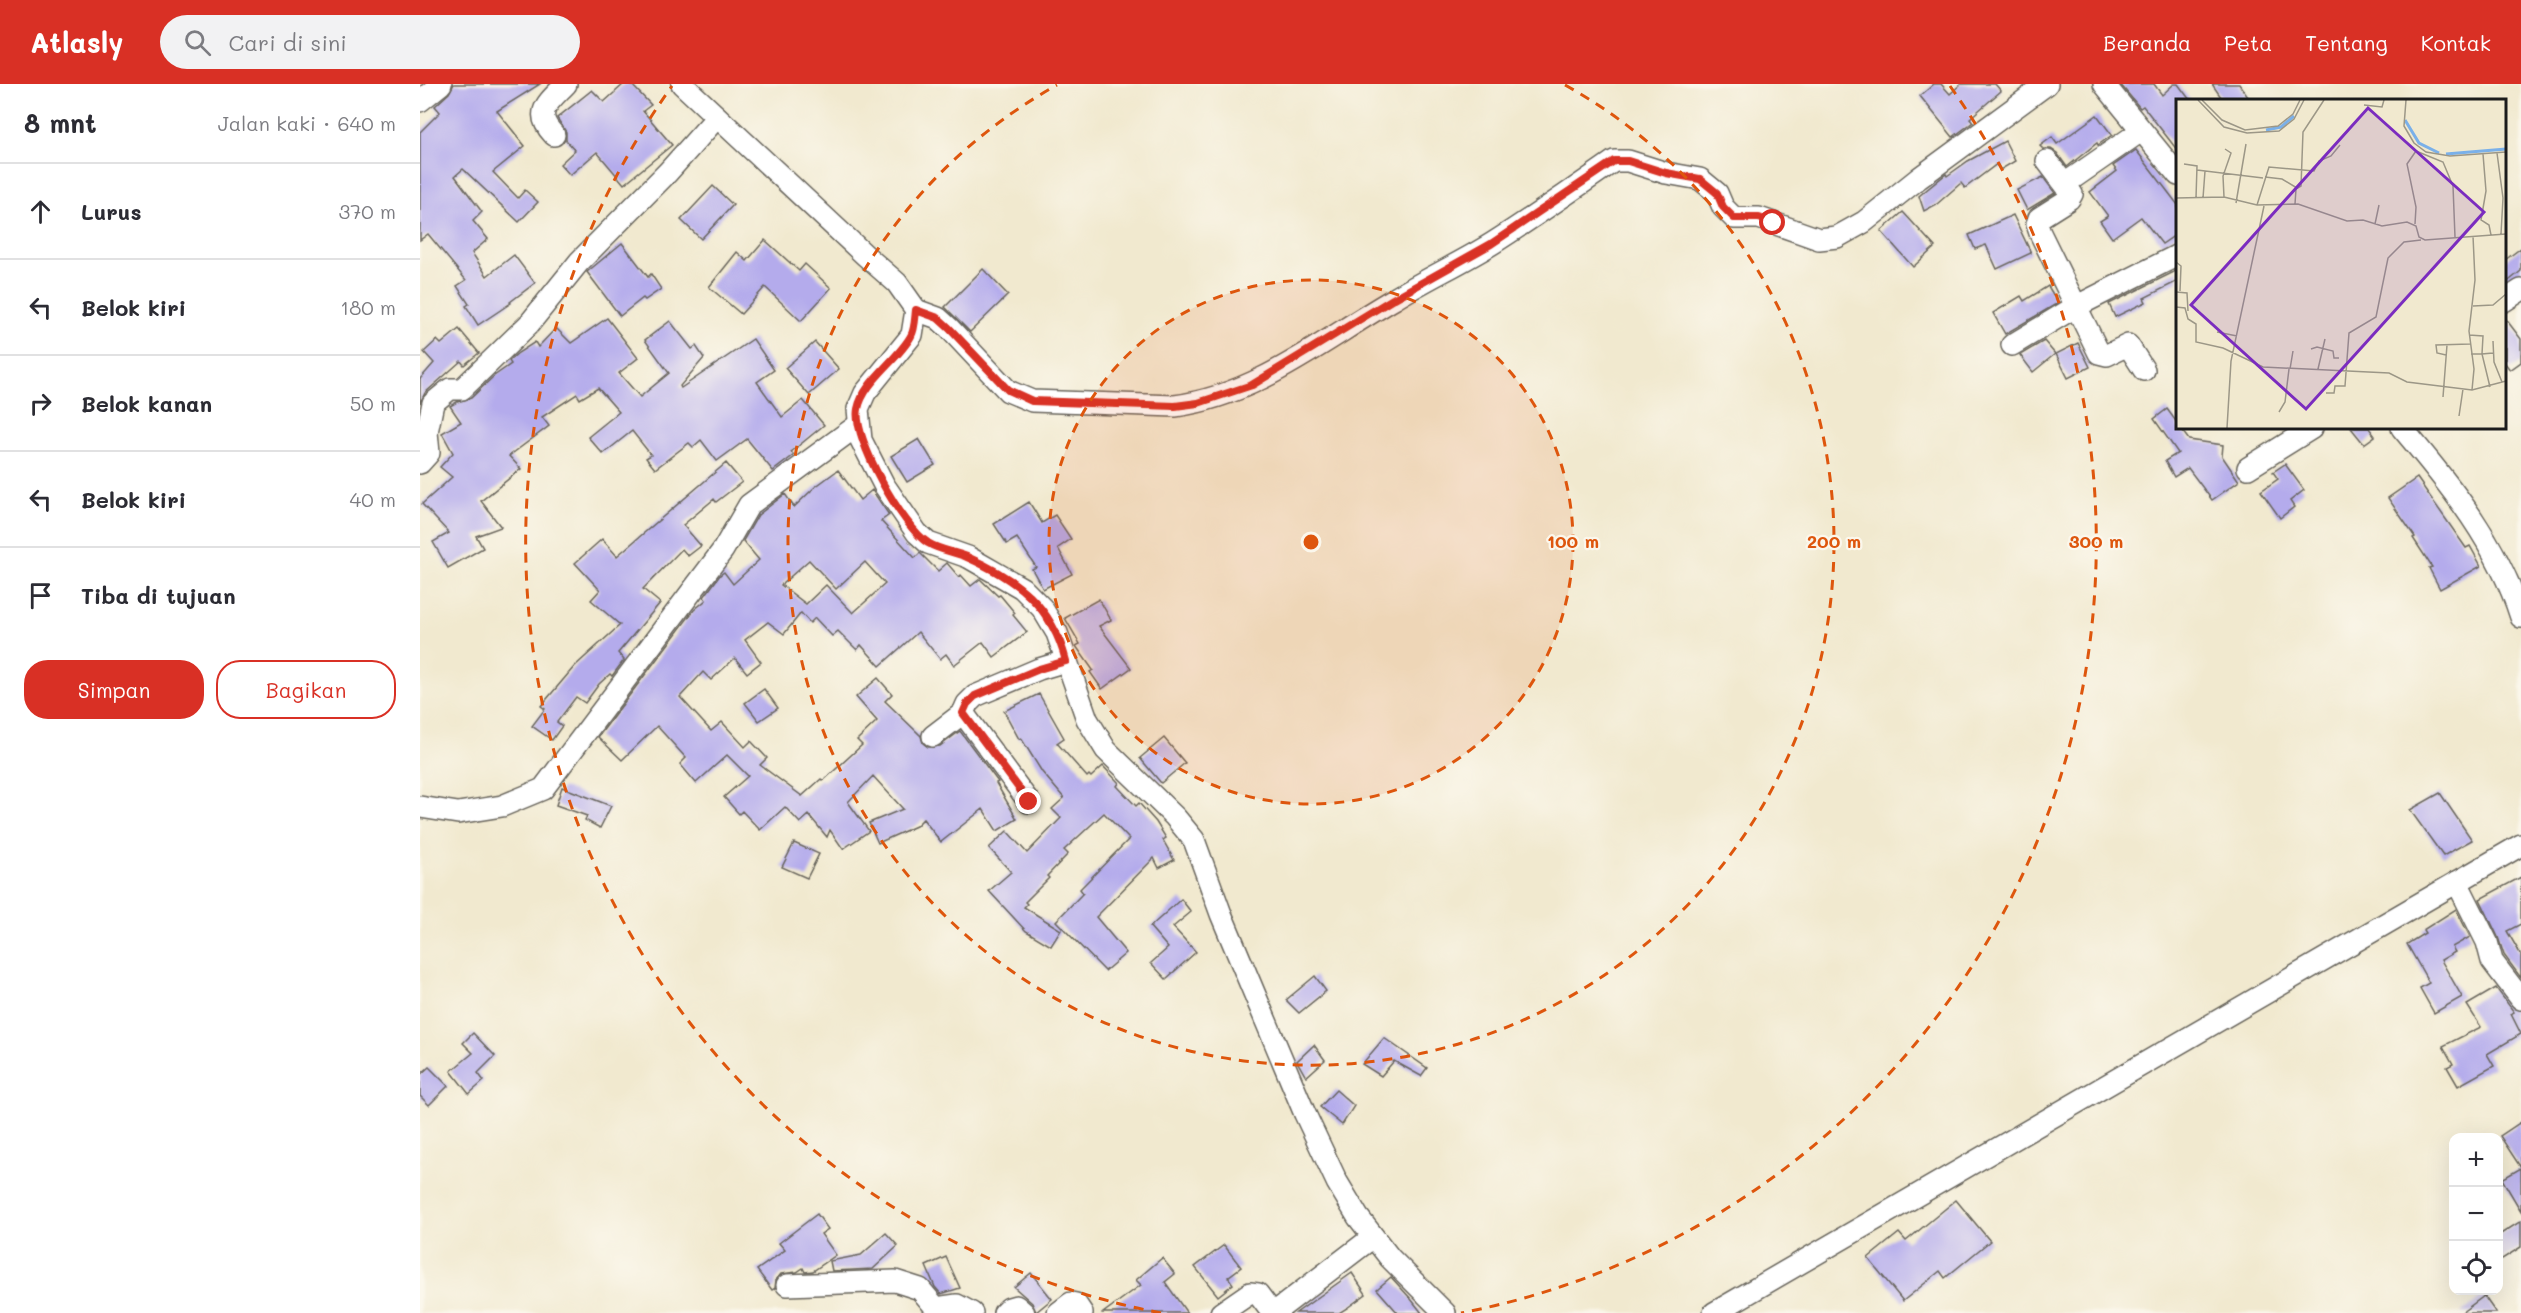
<!DOCTYPE html>
<html lang="id">
<head>
<meta charset="utf-8">
<style>
  body { margin:0; font-family:Mali,sans-serif; background:#f2f2f3; color:#2b2b33 }
  .controls { position:absolute; right:18px; bottom:18px; display:grid; overflow:hidden; border-radius:12px; box-shadow:0 6px 24px #0002 }
  .controls button { width:54px; height:54px; display:grid; place-items:center; padding:0; border:0; border-bottom:2px solid #e1e1e2; background:#fff; color:#2b2b33; font:30px sans-serif }
  .stop { position:absolute; width:18px; height:18px; margin:-14px; border:4px solid #d93025; border-radius:50%; background:#fff }
  .stop.end { background:#d93025; border-color:#fff; box-shadow:0 2px 6px #0008 }
  .list { margin:0; padding:0; list-style:none }
  h2 { display:flex; justify-content:space-between; align-items:center; height:78px; margin:0; padding:0 24px; font-size:26px }
  h2 small { font-size:20px; font-weight:400; color:#7c7c81 }
  .list li { display:grid; grid-template-columns:39px 1fr auto; gap:18px; align-items:center; box-sizing:border-box; height:96px; padding:0 24px; border-top:2px solid #e1e1e2 }
  .list b { display:block; font-size:22px; white-space:nowrap }
  .list em { font-size:20px; font-style:normal; color:#7c7c81 }
  .actions { display:flex; gap:12px; padding:18px 24px }
  .actions a { flex:1; padding:14px 0; border:2px solid #d93025; border-radius:24px; text-align:center; font-size:21px; color:#d93025 }
  .actions .main { background:#d93025; color:#fff }
  .icon { flex:none; width:33px; height:33px; fill:none; stroke:currentColor; stroke-width:2; stroke-linecap:round; stroke-linejoin:round }
  .map { position:relative; flex:none; width:2101px; height:1229px; overflow:hidden }
  header { display:flex; align-items:center; gap:36px; box-sizing:border-box; height:84px; padding:0 30px; background:#d93025; color:#fff }
  header strong { font-size:28px }
  nav { display:flex; gap:33px; margin-inline-start:auto; font-size:21px }
  .search { width:420px; height:54px; background:#f2f2f3; display:flex; align-items:center; gap:15px; box-sizing:border-box; padding:0 21px; border-radius:33px; color:#7c7c81; font-size:22px }
  main { display:flex }
  aside { flex:1; background:#fff }
  .map>svg:first-child { display:block }
  .building { fill:#b4abec; fill-rule:evenodd }
  .lines { fill:none; stroke-linecap:round; stroke-linejoin:round }
  .minor-casing { stroke:#67645b; stroke-width:24 }
  .minor { stroke:#fff; stroke-width:21 }
  .route { stroke:#d93025; stroke-width:8 }
  .ring { fill:none; stroke:#de560d; stroke-width:3; stroke-dasharray:10 8 }
  .inset-river { fill:none; stroke:#7ab0e9; stroke-width:3 }
  .inset-road { fill:none; stroke:#9c9787; stroke-width:1.5 }
  .view { fill:#7b2cbf; fill-opacity:0.15; stroke:#7b2cbf; stroke-width:3 }
  .inset-edge { fill:none; stroke:#1c1c1c; stroke-width:3 }
  .centre { fill:#de560d; stroke:#fbf7ec; stroke-width:3 }
  .ring-label { font-size:18px; text-anchor:middle; font-weight:bold; fill:#de560d; stroke:#fbf7ec; stroke-width:4.5; stroke-linejoin:round; paint-order:stroke }
</style>
</head>
<body>
<header>
<strong>Atlasly</strong>
<div class="search"><svg class="icon" aria-label="search" viewBox="0 0 24 24"><circle cx="10" cy="10" r="6"/><path d="M15 15l6 6"/></svg>Cari di sini</div>
<nav><a>Beranda</a><a>Peta</a><a>Tentang</a><a>Kontak</a></nav>
</header>
<main>
<aside>
<h2>8 mnt<small>Jalan kaki · 640 m</small></h2>
<ul class="list">
<li><svg class="icon" aria-label="ahead" viewBox="0 0 24 24"><path d="M12 20V5M6 11l6-6 6 6"/></svg><div><b>Lurus</b></div><em>370 m</em></li>
<li><svg class="icon" aria-label="left" viewBox="0 0 24 24"><path d="M17 20v-9H6M10 6l-5 5 5 5"/></svg><div><b>Belok kiri</b></div><em>180 m</em></li>
<li><svg class="icon" aria-label="right" viewBox="0 0 24 24"><path d="M7 20v-9h11M14 6l5 5-5 5"/></svg><div><b>Belok kanan</b></div><em>50 m</em></li>
<li><svg class="icon" aria-label="left" viewBox="0 0 24 24"><path d="M17 20v-9H6M10 6l-5 5 5 5"/></svg><div><b>Belok kiri</b></div><em>40 m</em></li>
<li><svg class="icon" aria-label="arrive" viewBox="0 0 24 24"><path d="M6 21V4h12l-3 4 3 4H6"/></svg><div><b>Tiba di tujuan</b></div></li>
</ul>
<div class="actions"><a class="main">Simpan</a><a>Bagikan</a></div>
</aside>
<div class="map">
<svg width="2101" height="1229" viewBox="0 0 2101 1229">
  <rect width="100%" height="100%" fill="#fbf7ec"/>
  <filter id="ink" filterUnits="userSpaceOnUse"><feTurbulence type="fractalNoise" baseFrequency=".0167" numOctaves="2"/><feDisplacementMap in="SourceGraphic" scale="12" xChannelSelector="R" yChannelSelector="G"/><feConvolveMatrix kernelMatrix="1 2 1 2 8 2 1 2 1" color-interpolation-filters="sRGB"/></filter>
  <filter id="wash" filterUnits="userSpaceOnUse"><feTurbulence type="fractalNoise" baseFrequency=".008" numOctaves="4" result="noise"/><feDisplacementMap in="SourceGraphic" scale="24" xChannelSelector="R" yChannelSelector="G"/><feGaussianBlur stdDeviation="1.35" result="paint"/><feColorMatrix in="noise" values="0 0 0 0 0 0 0 0 0 0 0 0 0 0 0 0 0 1.4 0 .05"/><feComposite in="paint" operator="in"/></filter>
  <g filter="url(#wash)">
    <rect width="100%" height="100%" fill="#f1e9cf"/>
    <g id="blocks">
      <g class="building">
        <path d="M34 0H120L77 27 105 62 73 88 98 114 105 106 118 118 99 138 43 85 35 92 62 128 53 137 68 155 52 169 67 192 94 171 115 199 90 218 91 219 58 241 46 222 49 220 37 202 46 196 8 150 0 156V48L20 28 15 22 29 9Z"/>
        <path d="M204 0H211L231 21 223 27 252 61 204 100 177 68 150 91 140 80 155 66 146 56V48L137 34 172 6 184 18Z"/>
        <path d="M1514 0H1521L1530 10 1541 0H1575L1581 7 1550 34 1553 38 1533 53 1500 12Z"/>
        <path d="M1700 0H1734L1742 11 1754 0H1758L1770 16H1758V67L1723 22 1720 24Z"/>
        <path d="M1792 0H1819L1830 16H1803Z"/>
        <path d="M1677 31 1692 51 1678 61 1677 59 1647 83 1637 69 1631 65H1623L1620 62 1632 53 1637 60Z"/>
        <path d="M1585 57 1595 77 1580 86 1577 80 1545 104 1541 99 1517 120 1504 127 1499 112 1526 90 1527 92 1548 77Z"/>
        <path d="M1716 66 1758 121V149L1742 160 1721 133 1692 154 1680 137 1688 132 1670 108 1697 87 1693 82Z"/>
        <path d="M1623 93 1635 109 1607 126 1597 106Z"/>
        <path d="M293 102 313 121 281 155 261 136Z"/>
        <path d="M1483 128 1515 163 1493 183 1461 147Z"/>
        <path d="M1593 131 1611 169 1577 185 1566 161 1555 165 1549 151Z"/>
        <path d="M345 156 379 187 385 180 411 204 381 237 345 203 321 230 289 203 317 168 327 177Z"/>
        <path d="M202 159 228 193 231 190 241 205 225 216 223 214 200 232 167 188Z"/>
        <path d="M2101 164V187L2085 200V176Z"/>
        <path d="M563 185 588 211 550 248 525 223Z"/>
        <path d="M1758 186V197L1724 214 1726 218 1695 233 1689 220Z"/>
        <path d="M1628 202 1638 219 1585 250 1573 229 1601 212 1604 217Z"/>
        <path d="M187 234 218 274 199 289 220 313 249 289 225 256 250 237 272 265 276 262 284 274 260 302 261 304 333 255 354 286 337 298 362 333 383 316 404 341 371 368 374 371 353 387 327 355 297 377 281 356 273 363 269 359 235 385 226 374 231 371 212 347 183 370 168 353 199 328 178 304 160 315 157 310 122 333 129 342 89 372 101 385 61 417 81 443 56 452 63 464 28 484 13 458 29 449 2 420 32 393 20 383 33 369 22 349 41 338 30 322 37 318 51 314 74 292 91 280 89 277 98 269 115 258 118 263 136 244 151 259Z"/>
        <path d="M2085 234 2101 255V278L2090 286 2085 279Z"/>
        <path d="M39 245 59 269 44 281 41 277 5 309 0 319V295L14 279 4 268 17 256 21 260Z"/>
        <path d="M1624 257 1635 270 1613 288 1600 271Z"/>
        <path d="M395 258 419 285 389 311 365 284Z"/>
        <path d="M1658 259 1670 283 1648 294 1636 270Z"/>
        <path d="M1747 325 1758 340V344H1760L1769 356 1803 361 1802 372 1819 397 1792 416 1768 384 1754 393 1745 377 1758 369 1734 335Z"/>
        <path d="M1931 344H1949L1955 352 1944 360Z"/>
        <path d="M499 355 515 381 487 398 471 372Z"/>
        <path d="M306 379 322 398 296 418 294 415 263 441 281 462 268 472 262 465 223 505 240 519 198 569 204 576 192 592 190 590 179 600 165 619 156 613 137 638 142 642 132 656 112 642 125 625 121 622 154 583 200 541 171 516 180 506 155 479 182 455 197 472Z"/>
        <path d="M1865 380 1884 406 1870 417 1874 423 1860 434 1841 407 1858 395 1853 388Z"/>
        <path d="M418 386 440 416 452 406 469 431 461 437 495 474 500 469 518 487 527 479 539 493 541 491 551 502 560 495 578 512 580 511 595 529 593 531 607 548 574 573 563 558 534 581 526 570 520 575 498 548 460 582 441 561 437 566 418 547 412 552 395 534 390 539 381 529 364 550 348 538 325 556 341 578 327 589 315 574 291 596 283 588 260 613 291 647 302 638 325 663 331 657 347 674 340 681 382 712 401 695 403 697 442 661 437 656 457 637 436 613 458 594 472 610 465 617 501 652 503 659 508 663 520 662 540 647 578 698 576 699 597 735 577 747 563 725 521 758 503 735 496 742 458 759 449 739 483 725 453 692 428 718 449 747 423 765 410 746 407 753 389 731 380 739 365 723 340 746 322 727 319 730 304 713 328 692 307 671 276 699 260 680 266 674 237 642 202 676 178 653 274 526 286 516 284 513 300 491 304 488 313 500 339 476 323 457 338 431 365 410 374 423 395 403ZM389 476 416 505 445 478 465 500 433 529 406 501 386 520 361 501Z"/>
        <path d="M1997 394 2046 464 2050 462 2061 482 2020 505 2009 484 2012 483 1993 454 1995 453 1968 414Z"/>
        <path d="M609 418 622 439 635 431 651 455 638 464 652 490 623 505 612 485 616 483 597 454 587 460 574 440Z"/>
        <path d="M679 515 691 536 679 542 711 584 682 605 670 588 673 586 656 562 660 560 645 534Z"/>
        <path d="M344 605 358 624 339 637 325 619Z"/>
        <path d="M619 610 644 654 637 659 667 693 669 691 671 693 683 682 699 699 697 702 716 722 719 719 736 738 746 754 743 756 754 776 739 784 734 774 676 833 706 869 685 887 636 837 663 809 660 805 709 755 684 729 644 766 648 770 627 792 629 794 605 818 607 820 604 823 641 846 631 862 606 847 569 807 591 788 569 764 587 747 607 769 641 734 632 725 644 714 622 688 601 654 599 655 584 627Z"/>
        <path d="M744 654 765 679 741 699 720 674Z"/>
        <path d="M142 703 191 722 180 744 165 736 167 732 136 721Z"/>
        <path d="M2020 709 2052 756 2023 772 1990 726Z"/>
        <path d="M374 759 399 770 387 794 362 783Z"/>
        <path d="M2101 793V840L2087 847 2101 871V894L2084 871 2078 853 2060 815Z"/>
        <path d="M761 815 771 828 753 843 776 868 746 895 731 879 748 864 730 843Z"/>
        <path d="M2036 825 2050 853 2032 863 2035 868 2021 876 2042 913 2014 929 2000 904 2009 899 1987 860 2005 849 2003 846Z"/>
        <path d="M895 892 906 907 879 929 866 916Z"/>
        <path d="M2076 904 2094 928 2091 930 2101 950 2067 970 2074 982 2038 1002 2027 983 2033 980 2023 962 2061 943 2047 921Z"/>
        <path d="M53 949 75 972 58 989 64 997 49 1010 31 987 53 969 43 959Z"/>
        <path d="M964 954 1007 984 1001 992 974 977 961 992 942 980Z"/>
        <path d="M894 961 905 976 886 993 877 977Z"/>
        <path d="M9 983 28 1002 9 1021 0 1012V991Z"/>
        <path d="M916 1006 934 1022 922 1041 900 1023Z"/>
        <path d="M2101 1038V1084L2080 1052Z"/>
        <path d="M2101 1084V1127L2082 1095Z"/>
        <path d="M1536 1116 1570 1157 1525 1194 1520 1187 1483 1217 1448 1174 1479 1149 1486 1157Z"/>
        <path d="M397 1130 408 1145 401 1150 416 1171 393 1187 385 1188 383 1184 377 1188 361 1190 356 1196 355 1204 352 1206 337 1186 365 1166 359 1159Z"/>
        <path d="M2101 1137V1163L2079 1177V1151Z"/>
        <path d="M466 1149 478 1162 453 1185 412 1187 410 1177 441 1171Z"/>
        <path d="M804 1161 821 1183 808 1193 813 1200 798 1212 775 1183Z"/>
        <path d="M526 1173 540 1204 521 1210 515 1203 506 1182Z"/>
        <path d="M742 1174 755 1190 745 1198 767 1229H683L721 1201 716 1196Z"/>
        <path d="M611 1189 632 1215 616 1228 612 1219 594 1203Z"/>
        <path d="M932 1189 946 1210 927 1224 919 1229H876Z"/>
        <path d="M971 1193 991 1215 1002 1229H978L957 1205Z"/>
        <path d="M2064 1212 2076 1229H2041Z"/>
      </g>
    </g>
  </g>
  <g filter="url(#ink)">
    <use href="#blocks" fill-opacity="0" stroke="#67645b" stroke-width="1.5"/>
    <g class="lines">
      <g class="minor-casing">
        <g id="minor">
          <path d="M262 0 446 172 477 199 496 226 492 251 445 309 438 325 441 356 464 401 497 449 508 459 548 473 602 504 622 524 637 549 667 635 686 666 755 733 774 756 801 830 885 1030 917 1098 938 1133 970 1174 1025 1229"/>
          <path d="M1684 0 1758 91"/>
          <path d="M0 17 21 0"/>
          <path d="M134 51C112 28 129 18 146 0"/>
          <path d="M1627 77 1652 110 1649 115 1619 134 1617 140 1620 149 1679 269 1687 271 1708 261 1724 286"/>
          <path d="M1646 99 1721 47"/>
          <path d="M2084 217 2101 206"/>
          <path d="M496 226 518 234 529 244 588 307 612 317 755 322C838 311 903 256 974 215 1006 195 1041 179 1073 159 1114 133 1154 105 1194 77H1208L1246 89 1280 95 1297 109 1303 123 1314 134H1339L1399 155 1417 153 1444 138 1499 94 1627 0"/>
          <path d="M1592 261 1655 223 1758 171"/>
          <path d="M1982 344C2031 402 2078 460 2101 533"/>
          <path d="M0 379 9 369 7 348 13 319 30 305H42L109 240 159 178 248 88 297 33"/>
          <path d="M1828 384 1892 344"/>
          <path d="M543 629 609 718"/>
          <path d="M513 652 543 629 547 620 555 612 619 585 646 577"/>
          <path d="M0 723 38 729 82 722 123 705 303 466 329 421 438 341"/>
          <path d="M2037 798 2067 858 2072 877 2101 915"/>
          <path d="M367 1201 475 1197 500 1205 516 1224 537 1221 552 1229"/>
          <path d="M584 1229 589 1224 596 1222 604 1229"/>
          <path d="M638 1229 651 1219 656 1220 662 1229"/>
          <path d="M801 1229 830 1209 838 1210 850 1226 859 1225 953 1153"/>
          <path d="M1294 1229 2101 761"/>
        </g>
      </g>
      <use href="#minor" class="minor"/>
    </g>
  </g>
  <g class="lines" filter="url(#ink)">
    <path class="route" d="M609 718 543 629 547 620 555 612 619 585 646 577C632 522 597 495 547 473 535 468 519 466 508 459 484 445 432 354 438 325 443 298 478 276 491 252 495 245 495 234 496 226L518 234 529 244 588 306 612 317 755 322 778 319 832 301 973 215 1071 160 1194 77H1208L1246 89 1280 95 1297 109 1303 123 1314 134H1339L1353 139"/>
  </g>
  <circle cx="891" cy="458" r="262" fill="#de560d" fill-opacity=".12"/>
  <g class="ring">
    <circle cx="891" cy="458" r="262"/>
    <path d="M1145 1A523 523 0 1 1 637 1"/>
    <path d="M741 1229A785 785 0 0 1 252 2M1530 2A785 785 0 0 1 1041 1229"/>
  </g>
  <g transform="translate(1756 15)">
    <rect width="330" height="330" fill="#f1e9cf"/>
    <path class="inset-river" d="M229 21 243 44 263 54M90 31 105 28 118 17M270 55 330 50"/>
    <path class="inset-road" d="M22 1 48 28 71 34 103 32 118 20 128 1M26 1 46 21 69 31 102 27 117 15 124 1M230 1 228 27 238 44 250 53 274 57 330 53M188 6 206 8 208 1M240 52 267 63 277 87 279 138M321 54 327 99 325 135M307 55 310 92 305 121 313 126 315 136M8 65 21 67 20 99M21 71 87 79M89 78 106 80 121 89M48 98 47 77 55 54 49 50M0 99 48 98 81 106 122 105 171 122 187 121 206 127 231 123 240 127 243 138 249 141 330 135M27 99 29 72M60 104 70 45M119 105 120 90 125 87 127 33 148 1M81 106 93 68 138 72 143 62 155 57 164 46M199 125 203 106M239 125 240 108 231 65 240 52M0 163 5 167 4 192M0 193 11 194 12 212M297 207 317 206 330 195M0 208 9 209 12 220 20 225V243L47 249 87 268 213 274 231 283 296 291 330 282M41 233 61 237M293 236 307 237 306 255H295M317 242 318 263 326 283M135 250 141 248 157 252 158 259H163M270 256 261 254 260 246 294 245M114 270 117 252M142 270 149 240M314 288 306 255 317 254M296 291 298 270 293 232 299 181 297 137M150 294H158L159 287H169L173 234 200 218 212 159 228 143 245 141M267 298 271 246M103 313 109 303 113 270M283 317 287 290M51 329 55 262 88 107"/>
    <path class="view" d="M192 9 308 113 130 310 15 206Z"/>
    <rect width="330" height="330" class="inset-edge"/>
  </g>
  <circle cx="891" cy="458" r="9" class="centre"/>
  <g class="ring-label">
    <text x="1153" y="464">100 m</text>
    <text x="1414" y="464">200 m</text>
    <text x="1676" y="464">300 m</text>
  </g>
</svg>
<div class="controls">
<button>+</button>
<button>−</button>
<button><svg class="icon" aria-label="locate" viewBox="0 0 24 24"><circle cx="12" cy="12" r="6"/><path d="M12 2v4M12 18v4M2 12h4M18 12h4"/></svg></button>
</div>
<div class="stop" style="left:1353px;top:139px"></div>
<div class="stop end" style="left:609px;top:718px"></div>
</div>
</main>
</body>
</html>
